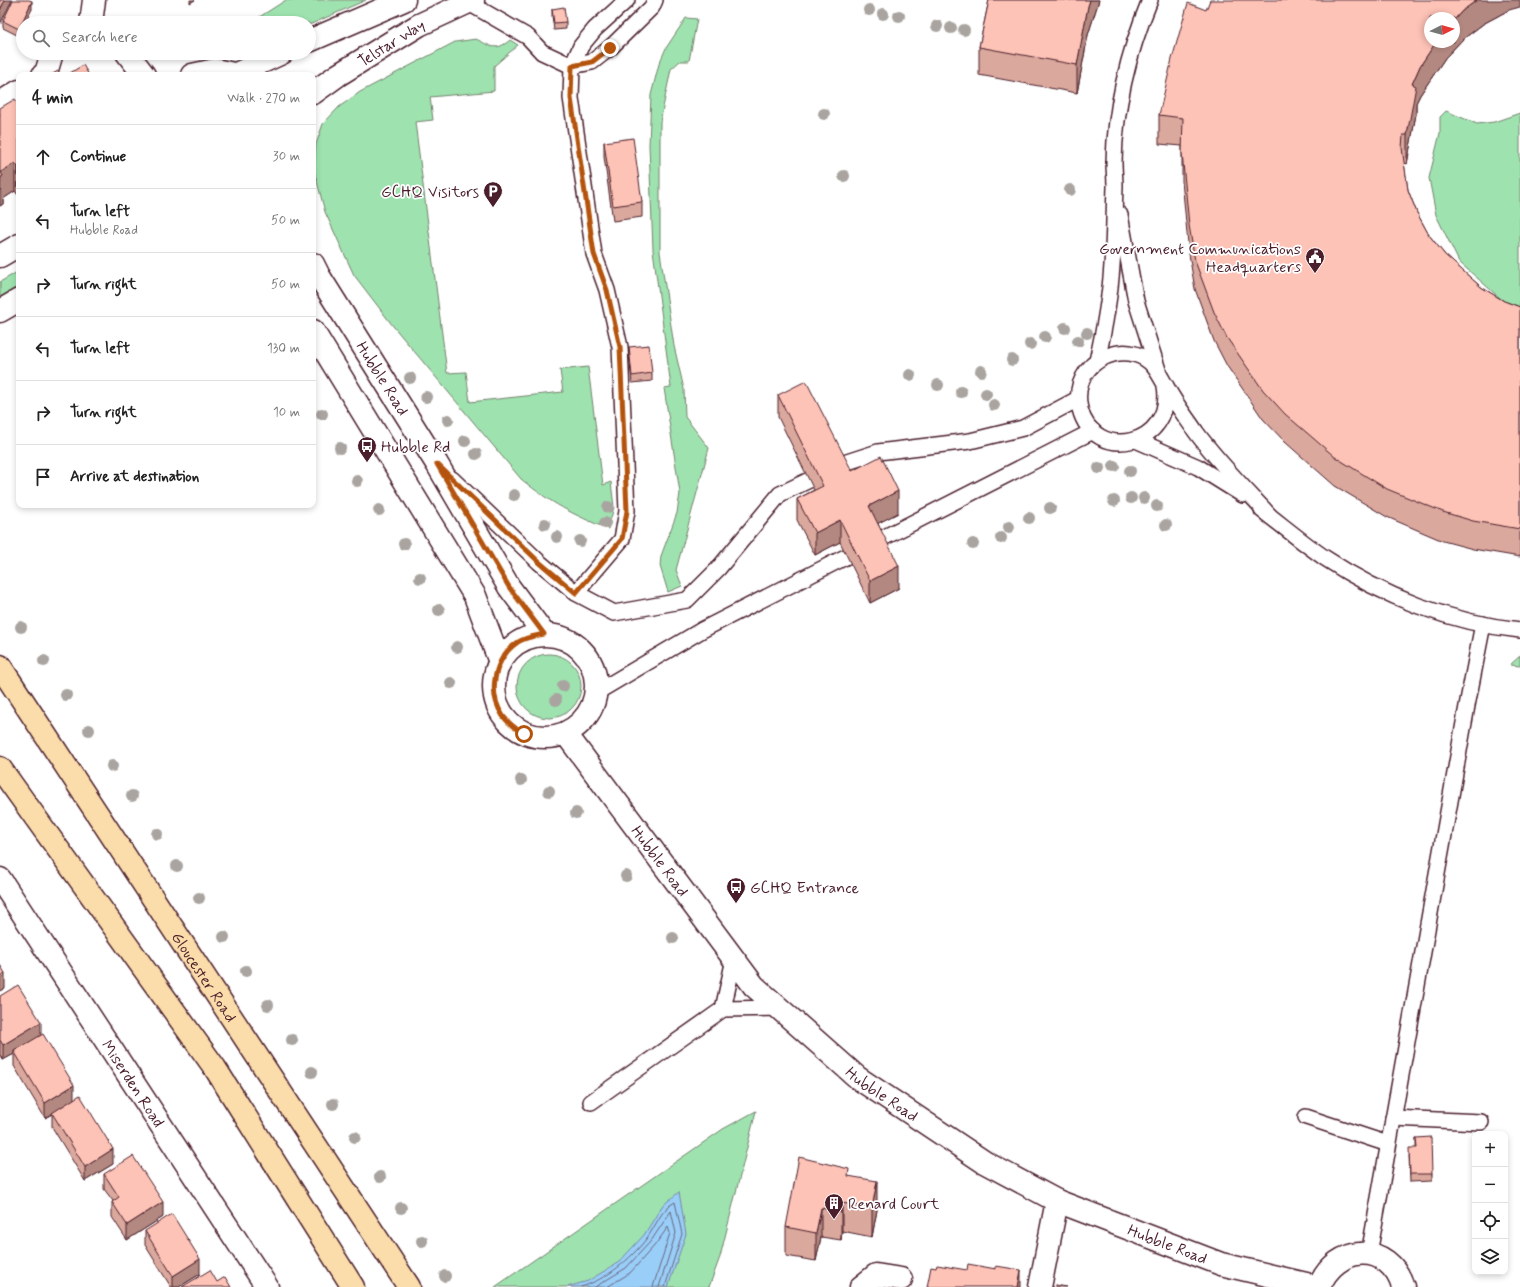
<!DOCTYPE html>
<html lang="en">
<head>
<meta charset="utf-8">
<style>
  body { margin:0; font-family:Mynerve,sans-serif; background:#f6f6f6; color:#222 }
  .controls { position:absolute; right:12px; bottom:12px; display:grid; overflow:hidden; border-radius:8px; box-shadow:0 2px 6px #0003 }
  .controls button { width:36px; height:36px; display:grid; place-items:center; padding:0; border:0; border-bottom:1px solid #e0e0e0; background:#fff; color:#222; font:20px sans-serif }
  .compass { position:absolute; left:1424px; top:12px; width:36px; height:36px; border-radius:50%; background:#fff; box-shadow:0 2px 6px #0003; rotate:84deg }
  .stop { position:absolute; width:12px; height:12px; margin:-9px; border:3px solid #b45309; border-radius:50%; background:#fff }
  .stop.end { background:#b45309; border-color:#fff; box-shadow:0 1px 4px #0008 }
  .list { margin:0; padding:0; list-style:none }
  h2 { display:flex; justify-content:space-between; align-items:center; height:52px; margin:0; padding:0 16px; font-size:17px }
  h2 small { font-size:13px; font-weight:400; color:#767676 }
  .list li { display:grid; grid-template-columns:26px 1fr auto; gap:12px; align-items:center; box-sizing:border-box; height:64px; padding:0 16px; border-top:1px solid #e0e0e0 }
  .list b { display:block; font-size:15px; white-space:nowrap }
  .list p { margin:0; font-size:13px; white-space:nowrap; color:#767676 }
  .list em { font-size:13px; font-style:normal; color:#767676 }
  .icon { flex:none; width:22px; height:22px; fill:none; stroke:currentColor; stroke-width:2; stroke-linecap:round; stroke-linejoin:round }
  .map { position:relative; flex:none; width:1520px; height:1287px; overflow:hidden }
  .search { position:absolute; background:#fff; box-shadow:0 2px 6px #0003; left:16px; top:16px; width:300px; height:44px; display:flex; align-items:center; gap:10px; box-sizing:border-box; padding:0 14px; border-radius:22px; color:#767676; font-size:15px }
  .panel { position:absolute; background:#fff; box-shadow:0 2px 6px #0003; left:16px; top:72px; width:300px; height:436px; border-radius:8px }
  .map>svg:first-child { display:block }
  .green { fill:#9ee3af; stroke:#74816d }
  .water { fill:#99cef8; stroke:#7988a6 }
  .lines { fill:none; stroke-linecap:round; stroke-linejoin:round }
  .shore { stroke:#6a657d; stroke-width:1 }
  .service-casing { stroke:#4a1f2b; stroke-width:18 }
  .minor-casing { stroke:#4a1f2b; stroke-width:25 }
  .tertiary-casing { stroke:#4a1f2b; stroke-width:25 }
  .trunk-casing { stroke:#4a1f2b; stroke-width:25 }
  .service { stroke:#fff; stroke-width:15 }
  .minor { stroke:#fff; stroke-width:22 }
  .tertiary { stroke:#fff; stroke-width:22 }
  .trunk { stroke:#fbddab; stroke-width:22 }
  .tree { fill:#a9a4a0 }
  .wall { fill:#daa89d; stroke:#4a1f2b }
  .shaded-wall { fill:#b28880; stroke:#4a1f2b }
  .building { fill:#fec3b7; stroke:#4a1f2b }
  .route { stroke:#b45309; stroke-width:5 }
  .labels { text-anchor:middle; stroke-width:3.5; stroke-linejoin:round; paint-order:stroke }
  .street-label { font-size:16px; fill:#4a1f2b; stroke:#fff }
  .poi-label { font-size:16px; fill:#4a1f2b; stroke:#fff; text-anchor:start }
</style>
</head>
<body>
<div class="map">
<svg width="1520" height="1287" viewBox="0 0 1520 1287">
  <rect width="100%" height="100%" fill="#fff"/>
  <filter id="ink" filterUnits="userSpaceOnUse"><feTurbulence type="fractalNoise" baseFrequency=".025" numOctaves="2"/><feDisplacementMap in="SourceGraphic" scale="8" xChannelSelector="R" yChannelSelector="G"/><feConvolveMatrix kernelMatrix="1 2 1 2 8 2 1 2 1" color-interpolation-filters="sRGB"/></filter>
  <g filter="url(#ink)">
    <g class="green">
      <path d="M286 0H366L309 25V23H250Z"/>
      <path d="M686 18 697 19 689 61H680L671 69 660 122V252L674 346 684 389 685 417 709 448 676 570 682 586 668 592 660 566 661 556 677 513 680 493 664 388 671 387 653 250 649 145 651 95 659 64 666 48Z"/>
      <path d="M476 39C491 46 496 52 510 40L518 45 494 66V91L430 97 433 120 415 122 447 373 466 372 470 402 563 392 560 370 588 367 603 485 611 482 614 507 608 529C572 514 552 504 521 479L393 326 354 275 325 212 314 170 316 144 323 124 339 107 360 92 455 42Z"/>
      <path d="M1446 111 1477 124 1494 122 1520 113V310L1509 306 1459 262 1436 215 1429 178 1440 133V117Z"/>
      <path d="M19 271V286L0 297V282Z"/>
      <circle cx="549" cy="686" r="32"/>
      <path d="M1520 656V666L1510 665Z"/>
      <path d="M756 1111 720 1257 709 1287H495L723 1129Z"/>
    </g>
    <path class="water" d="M679 1192 686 1234 668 1287H567L588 1281 619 1262 644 1235 662 1206Z"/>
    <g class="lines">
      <g class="shore">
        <path d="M581 1287C607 1279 630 1260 647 1238 656 1226 661 1209 675 1202L682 1234 665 1287"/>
        <path d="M595 1287 626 1268 651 1241 671 1211 676 1233 659 1287"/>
        <path d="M607 1287 630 1273 655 1245 668 1227 670 1233 653 1287"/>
      </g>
      <g class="service-casing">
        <g id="service">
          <path d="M469 3 528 37 542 52 572 66 592 62 610 48 652 7 655 0"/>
          <path d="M1120 215 1136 301 1158 370"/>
          <path d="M1097 361C1104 330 1110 298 1112 265 1114 239 1114 213 1115 187 1115 178 1114 170 1114 162 1115 107 1129 51 1150 0"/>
          <path d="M1165 386C1175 446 1094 464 1080 409 1077 396 1079 382 1087 371 1100 354 1125 347 1144 358 1156 365 1159 375 1166 386 1174 402 1186 417 1196 432 1218 462 1245 489 1270 516"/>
          <path d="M1136 440 1198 467 1243 495"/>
          <path d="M452 479 539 562 576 593 614 613 687 600 718 569 780 494 847 462 878 452 970 441 1023 428 1078 399"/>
          <path d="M1262 510C1283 526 1303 543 1325 558 1382 596 1451 623 1520 630"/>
          <path d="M576 593 622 539 627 511 620 347 607 290 594 254 571 98 572 66 581 46 595 29 627 0"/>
          <path d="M597 692 702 630 1093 431"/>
          <path d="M723 1009 734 959"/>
          <path d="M591 1102 723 1009 779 1008"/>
          <path d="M1306 1117 1388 1144"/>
          <path d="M1393 1118 1481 1122"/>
          <path d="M1369 1254 1467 706 1483 624"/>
        </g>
      </g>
      <g class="minor-casing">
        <g id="minor">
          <path d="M91 23 94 0"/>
          <path d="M127 53 144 75"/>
          <path d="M43 75 46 73 52 53"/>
          <path d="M0 103 19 91"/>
          <path id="s1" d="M313 264 319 276 437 464 509 587 544 634"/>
          <path d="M313 331 475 596 500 662"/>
          <circle cx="545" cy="686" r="51"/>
          <path id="s2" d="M566 734 754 986 858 1078 984 1162 1057 1201 1221 1264 1319 1287"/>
          <path id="s3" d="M0 879 267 1287"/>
          <path d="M861 1287 876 1275 901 1279"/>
          <path d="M1040 1287 1057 1201"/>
          <path d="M1319 1287C1336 1244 1389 1241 1403 1287"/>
        </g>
      </g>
      <g class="tertiary-casing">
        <g id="tertiary">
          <path d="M309 41 404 0"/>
          <path d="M236 74 282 53"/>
          <path d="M192 75 215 70 238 75"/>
          <path id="s4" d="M313 93 338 75 419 25 473 0"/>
          <path d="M0 256 19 245"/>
          <path d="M0 311 19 300"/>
        </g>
      </g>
      <g class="trunk-casing">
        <g id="trunk">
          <path id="s5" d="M0 666 409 1287"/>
          <path d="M0 768 215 1068 353 1287"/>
        </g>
      </g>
      <use href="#service" class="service"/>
      <use href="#minor" class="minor"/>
      <use href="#tertiary" class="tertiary"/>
      <use href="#trunk" class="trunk"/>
    </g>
    <g class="tree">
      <circle cx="869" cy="10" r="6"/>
      <circle cx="883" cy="14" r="6"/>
      <circle cx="899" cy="16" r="6"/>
      <circle cx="937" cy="26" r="6"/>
      <circle cx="951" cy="28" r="6"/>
      <circle cx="964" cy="30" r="6"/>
      <circle cx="824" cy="114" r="6"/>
      <circle cx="844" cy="176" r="6"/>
      <circle cx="1070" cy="190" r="6"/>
      <circle cx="1065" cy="328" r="6"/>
      <circle cx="1087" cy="333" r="6"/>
      <circle cx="1045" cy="337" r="6"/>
      <circle cx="1078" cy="341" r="6"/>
      <circle cx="1030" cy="344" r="6"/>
      <circle cx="1012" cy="360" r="6"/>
      <circle cx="981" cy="371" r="6"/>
      <circle cx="910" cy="375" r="6"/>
      <circle cx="410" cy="378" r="6"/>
      <circle cx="938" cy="385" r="6"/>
      <circle cx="961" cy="392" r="6"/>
      <circle cx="986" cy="394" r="6"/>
      <circle cx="426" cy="397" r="6"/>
      <circle cx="994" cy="405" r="6"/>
      <circle cx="322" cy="414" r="6"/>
      <circle cx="448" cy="420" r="6"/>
      <circle cx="465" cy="441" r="6"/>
      <circle cx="340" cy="448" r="6"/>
      <circle cx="476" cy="454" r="6"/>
      <circle cx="1114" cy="466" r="6"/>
      <circle cx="1099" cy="468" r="6"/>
      <circle cx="1130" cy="471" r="6"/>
      <circle cx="357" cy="481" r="6"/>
      <circle cx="514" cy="495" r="6"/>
      <circle cx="1131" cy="498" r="6"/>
      <circle cx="1144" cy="498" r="6"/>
      <circle cx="1114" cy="501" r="6"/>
      <circle cx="1157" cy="506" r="6"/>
      <circle cx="608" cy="507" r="6"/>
      <circle cx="1050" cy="508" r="6"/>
      <circle cx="379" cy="510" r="6"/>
      <circle cx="1029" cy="518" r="6"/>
      <circle cx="605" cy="523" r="6"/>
      <circle cx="545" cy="524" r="6"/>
      <circle cx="1166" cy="525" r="6"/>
      <circle cx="1009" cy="527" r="6"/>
      <circle cx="557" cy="537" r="6"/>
      <circle cx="1001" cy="538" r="6"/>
      <circle cx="580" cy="541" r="6"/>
      <circle cx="404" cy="544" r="6"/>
      <circle cx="973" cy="544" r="6"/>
      <circle cx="420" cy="578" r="6"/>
      <circle cx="439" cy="610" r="6"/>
      <circle cx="21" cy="627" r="6"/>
      <circle cx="457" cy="647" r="6"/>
      <circle cx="44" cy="661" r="6"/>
      <circle cx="451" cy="683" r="6"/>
      <circle cx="563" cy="686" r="6"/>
      <circle cx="66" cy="695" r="6"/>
      <circle cx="556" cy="700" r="6"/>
      <circle cx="89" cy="730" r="6"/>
      <circle cx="112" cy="766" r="6"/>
      <circle cx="521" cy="780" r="6"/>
      <circle cx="549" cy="791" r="6"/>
      <circle cx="132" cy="796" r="6"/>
      <circle cx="576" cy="813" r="6"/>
      <circle cx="157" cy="834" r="6"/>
      <circle cx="177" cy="866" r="6"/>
      <circle cx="626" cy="876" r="6"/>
      <circle cx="199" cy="898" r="6"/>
      <circle cx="224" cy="937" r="6"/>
      <circle cx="673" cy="938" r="6"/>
      <circle cx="246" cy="971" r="6"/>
      <circle cx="268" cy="1005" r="6"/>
      <circle cx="292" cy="1040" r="6"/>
      <circle cx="312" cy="1072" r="6"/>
      <circle cx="333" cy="1104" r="6"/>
      <circle cx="355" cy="1137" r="6"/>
      <circle cx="380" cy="1177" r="6"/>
      <circle cx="401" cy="1208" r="6"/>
      <circle cx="422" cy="1241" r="6"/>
      <circle cx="445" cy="1276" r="6"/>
    </g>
    <g class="wall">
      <path d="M989 0H1099L1088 35 1077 93 979 75V47Z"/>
      <path d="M32 9 23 23V28L19 36 3 28V21Z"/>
      <path d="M552 9 566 22V29L554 30 552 16Z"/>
      <path d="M1206 10H1509L1483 24 1462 40 1445 58 1420 95 1416 103V114L1407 164 1404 163 1408 190 1417 213 1429 235 1445 255 1481 287 1504 301 1520 307V557L1473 549 1443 541 1387 517 1335 486 1285 442 1263 419 1227 366 1214 341 1195 289 1189 254 1182 181V146L1159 144V115Z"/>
      <path d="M18 104V195L15 191 3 199V204L0 206Z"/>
      <path d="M604 142 642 202V217L613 221 604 157Z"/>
      <path d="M629 347 652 373V381L632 383 629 354Z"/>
      <path d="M778 395 852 471 898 513 878 523 899 588 870 603 840 542 815 555 797 520V499L814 490 778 417Z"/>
      <path d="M0 996 41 1035 74 1099 113 1164 85 1181 52 1127V1114L45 1118 14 1066V1054L3 1060 0 1055Z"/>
      <path d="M1416 1138 1432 1174V1181L1410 1182 1409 1155 1416 1148Z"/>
      <path d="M104 1174 163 1217 127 1240 112 1217V1202L113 1201 104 1189Z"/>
      <path d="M849 1176 877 1210 872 1237 842 1231 841 1240 821 1237 816 1261 786 1256V1227Z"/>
      <path d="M145 1231 200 1274 179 1287H171L145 1245Z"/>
    </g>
    <g class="shaded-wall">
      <path d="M5 0H12L0 24V10Z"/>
      <path d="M190 0H195L190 3Z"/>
      <path d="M1090 0H1099L1088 35 1077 93V65L1088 6Z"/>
      <path d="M1477 0H1520V7L1509 10 1483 24 1462 40 1445 58 1420 95 1416 103V114L1407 164V135L1412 84 1420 66 1436 42H1454V20L1462 11Z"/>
      <path d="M32 1V9L25 23H23V28L19 36V29Z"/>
      <path d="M15 163V191L3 199V204L0 206 1 172Z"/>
      <path d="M19 166V195H18V167Z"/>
      <path d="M898 491V513L869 528V506Z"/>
      <path d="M840 520V542L815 555V533Z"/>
      <path d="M899 566V588L870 603V581Z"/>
      <path d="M5 973V988L0 991V976Z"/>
      <path d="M41 1022V1037L14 1051V1054L3 1060V1045Z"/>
      <path d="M74 1085V1100L45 1118V1103Z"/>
      <path d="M113 1149V1164L85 1181V1167Z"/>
      <path d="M877 1181V1210L872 1237V1208Z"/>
      <path d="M163 1202V1217L127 1240V1225Z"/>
      <path d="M842 1203V1231L841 1240V1212Z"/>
      <path d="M821 1208V1237L816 1261V1233Z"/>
      <path d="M200 1259V1274L179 1287H173V1276Z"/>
      <path d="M1021 1270V1287H1018Z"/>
    </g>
    <g class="building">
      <path d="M0 0H5L0 10Z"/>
      <path d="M13 0H29L32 1 19 29 3 21Z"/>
      <path d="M989 0H1090L1088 6 1077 65 979 47Z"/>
      <path d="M1210 0H1477L1462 11 1454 20V18H1430V42H1436L1420 66 1412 84 1416 86 1407 135H1403L1402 148 1408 190 1417 213 1429 235 1445 255 1481 287 1504 301 1520 307V529L1473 521 1443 512 1387 489 1335 457 1285 414 1263 390 1227 338 1214 312 1195 261 1189 225 1182 153 1183 118 1159 115 1172 59 1188 3 1206 10Z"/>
      <path d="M564 7 566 22 554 23 552 9Z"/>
      <path d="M83 65 89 75H67Z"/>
      <path d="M58 71 61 75H51Z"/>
      <path d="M15 99 18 104H19V166L18 167 15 163 1 172 3 176 0 178V108Z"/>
      <path d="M633 138 642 202 613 206 604 142Z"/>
      <path d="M649 345 652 373 632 376 629 347Z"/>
      <path d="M806 381 852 471 881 456 898 491 869 506 899 566 870 581 840 520 815 533 797 499 823 486 778 395Z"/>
      <path d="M0 965 5 973 0 976Z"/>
      <path d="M18 985 41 1022 3 1045 0 1040V996Z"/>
      <path d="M43 1034 74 1085 45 1103 14 1051Z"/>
      <path d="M80 1095 113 1149 85 1167 52 1113Z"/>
      <path d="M1431 1137 1432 1174H1410L1409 1148H1417L1416 1138Z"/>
      <path d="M133 1156 163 1202 127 1225 112 1202 119 1197 104 1174Z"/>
      <path d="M799 1157 849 1169 848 1176 877 1181 872 1208 842 1203 841 1212 821 1208 816 1233 786 1227Z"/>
      <path d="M172 1214 200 1259 173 1276 145 1231Z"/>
      <path d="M968 1264 996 1269V1266L1021 1270 1018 1287H927L931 1267 936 1268 937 1265 967 1270Z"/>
      <path d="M210 1270 217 1282 225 1277 231 1287H182Z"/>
      <path d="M1055 1285 1067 1287H1055Z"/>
    </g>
  </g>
  <g class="lines" filter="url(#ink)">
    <path class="route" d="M524 734C516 729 509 724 503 716 487 692 494 658 518 642 526 637 535 636 544 634L509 587 437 464 539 562 576 593 622 539 627 511 620 347 607 290 594 254 571 98 572 66 592 62 610 48"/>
  </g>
  <defs>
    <g id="parking-pin" transform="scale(1)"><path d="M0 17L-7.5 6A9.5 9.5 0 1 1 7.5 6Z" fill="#4a1f2b" stroke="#fff"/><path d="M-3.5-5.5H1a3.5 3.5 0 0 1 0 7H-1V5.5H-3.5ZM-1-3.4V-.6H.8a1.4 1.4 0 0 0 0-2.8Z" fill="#fff"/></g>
    <g id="civic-pin" transform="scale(1)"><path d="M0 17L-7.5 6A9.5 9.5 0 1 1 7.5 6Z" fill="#4a1f2b" stroke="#fff"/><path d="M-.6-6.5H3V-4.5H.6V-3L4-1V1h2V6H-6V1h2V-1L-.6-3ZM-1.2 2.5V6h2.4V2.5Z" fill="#fff"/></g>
    <g id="bus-pin" transform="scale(1)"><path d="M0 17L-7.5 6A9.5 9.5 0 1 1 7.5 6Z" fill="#4a1f2b" stroke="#fff"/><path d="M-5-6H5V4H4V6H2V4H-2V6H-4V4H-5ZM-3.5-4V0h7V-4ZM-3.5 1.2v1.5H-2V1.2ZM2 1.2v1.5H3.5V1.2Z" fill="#fff"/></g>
    <g id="building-pin" transform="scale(1)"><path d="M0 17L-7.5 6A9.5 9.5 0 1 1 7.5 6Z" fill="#4a1f2b" stroke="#fff"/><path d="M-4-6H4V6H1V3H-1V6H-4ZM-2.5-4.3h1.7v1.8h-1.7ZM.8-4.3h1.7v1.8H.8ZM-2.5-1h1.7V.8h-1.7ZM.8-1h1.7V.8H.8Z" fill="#fff"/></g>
  </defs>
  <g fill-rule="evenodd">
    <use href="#parking-pin" x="493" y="191"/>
    <use href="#civic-pin" x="1315" y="257"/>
    <use href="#bus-pin" x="367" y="446"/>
    <use href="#bus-pin" x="736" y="887"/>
    <use href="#building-pin" x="834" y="1203"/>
  </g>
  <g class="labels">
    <g class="street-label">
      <text dy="6" stroke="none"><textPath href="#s4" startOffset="93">Telstar Way</textPath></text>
      <text dy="6" stroke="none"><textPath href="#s1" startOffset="134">Hubble Road</textPath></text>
      <text dy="6" stroke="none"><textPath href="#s2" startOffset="158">Hubble Road</textPath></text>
      <text dy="6" stroke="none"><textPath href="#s5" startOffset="372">Gloucester Road</textPath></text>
      <text dy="6" stroke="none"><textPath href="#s3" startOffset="244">Miserden Road</textPath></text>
      <text dy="6" stroke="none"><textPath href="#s2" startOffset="482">Hubble Road</textPath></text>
      <text dy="6" stroke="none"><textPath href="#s2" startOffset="806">Hubble Road</textPath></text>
    </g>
    <g class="poi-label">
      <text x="479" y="197" text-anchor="end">GCHQ Visitors</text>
      <text x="1301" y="254" text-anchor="end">Government Communications<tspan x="1301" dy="18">Headquarters</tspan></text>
      <text x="381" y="452">Hubble Rd</text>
      <text x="750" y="893">GCHQ Entrance</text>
      <text x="848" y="1209">Renard Court</text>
    </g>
  </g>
</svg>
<div class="controls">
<button>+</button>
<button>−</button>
<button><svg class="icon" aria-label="locate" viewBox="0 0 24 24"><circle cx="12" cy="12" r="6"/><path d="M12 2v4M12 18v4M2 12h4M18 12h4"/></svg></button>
<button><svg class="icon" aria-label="layers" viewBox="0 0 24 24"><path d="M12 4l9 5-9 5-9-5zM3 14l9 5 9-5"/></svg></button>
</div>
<svg class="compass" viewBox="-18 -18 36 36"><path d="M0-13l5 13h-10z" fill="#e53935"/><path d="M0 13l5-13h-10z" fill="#767676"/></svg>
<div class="stop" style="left:524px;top:734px"></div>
<div class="stop end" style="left:610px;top:48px"></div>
<div class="search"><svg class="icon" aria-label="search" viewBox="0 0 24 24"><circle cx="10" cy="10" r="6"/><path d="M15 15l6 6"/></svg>Search here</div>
<section class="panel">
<h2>4 min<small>Walk · 270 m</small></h2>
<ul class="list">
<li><svg class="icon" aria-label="ahead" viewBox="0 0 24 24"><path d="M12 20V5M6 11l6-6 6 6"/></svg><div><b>Continue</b></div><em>30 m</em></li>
<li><svg class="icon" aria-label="left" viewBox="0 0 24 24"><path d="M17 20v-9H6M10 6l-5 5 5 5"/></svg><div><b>Turn left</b><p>Hubble Road</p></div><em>50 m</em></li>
<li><svg class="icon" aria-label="right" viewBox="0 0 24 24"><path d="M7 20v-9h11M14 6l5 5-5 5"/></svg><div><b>Turn right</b></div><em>50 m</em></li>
<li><svg class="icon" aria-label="left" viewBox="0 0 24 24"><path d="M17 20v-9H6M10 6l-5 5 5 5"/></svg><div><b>Turn left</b></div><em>130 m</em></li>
<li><svg class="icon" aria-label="right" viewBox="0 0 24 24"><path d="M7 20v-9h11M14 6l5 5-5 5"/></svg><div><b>Turn right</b></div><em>10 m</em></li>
<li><svg class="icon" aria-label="arrive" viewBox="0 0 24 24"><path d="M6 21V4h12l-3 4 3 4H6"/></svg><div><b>Arrive at destination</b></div></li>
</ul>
</section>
</div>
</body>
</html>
